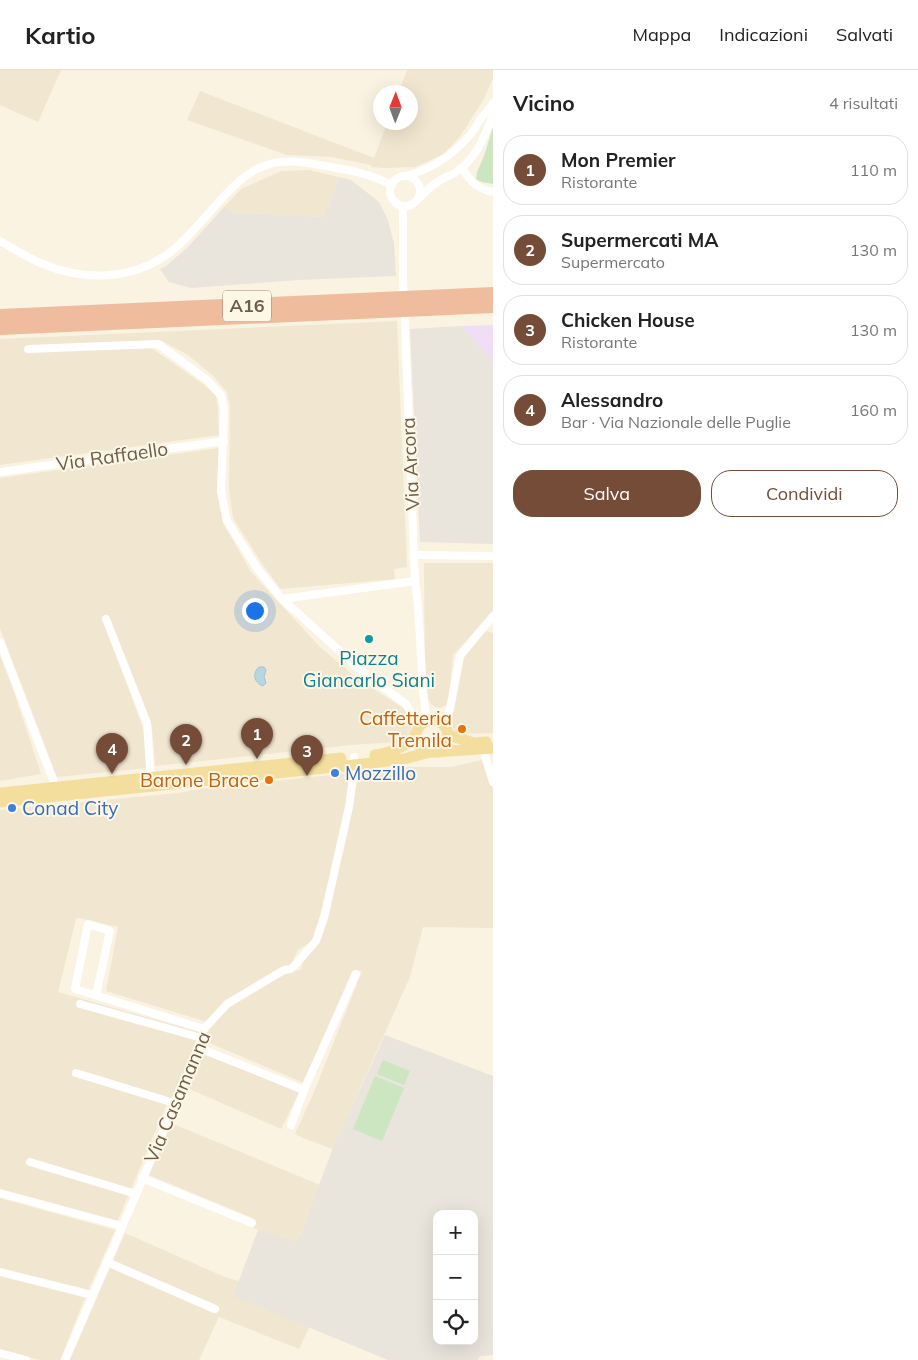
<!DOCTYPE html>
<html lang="it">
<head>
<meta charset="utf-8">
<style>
  body { margin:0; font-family:Mulish,sans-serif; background:#f6f6f6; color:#222 }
  .controls { position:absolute; right:15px; bottom:15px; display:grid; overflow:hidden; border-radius:10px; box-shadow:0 5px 20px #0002 }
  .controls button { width:45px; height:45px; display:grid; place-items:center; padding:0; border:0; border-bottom:1px solid #e0e0e0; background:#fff; color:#222; font:25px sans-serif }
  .compass { position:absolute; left:373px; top:15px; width:45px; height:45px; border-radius:50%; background:#fff; box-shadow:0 5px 20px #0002; rotate:1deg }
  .you { position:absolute; left:254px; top:540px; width:18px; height:18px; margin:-12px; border:4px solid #fff; border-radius:50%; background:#1a73e8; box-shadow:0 0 0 8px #1a73e833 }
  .badge { display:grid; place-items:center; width:32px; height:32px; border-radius:50%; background:#754c37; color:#fff; font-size:16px; font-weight:700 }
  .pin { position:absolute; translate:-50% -41px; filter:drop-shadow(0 1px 2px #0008) }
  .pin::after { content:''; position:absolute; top:26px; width:18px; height:15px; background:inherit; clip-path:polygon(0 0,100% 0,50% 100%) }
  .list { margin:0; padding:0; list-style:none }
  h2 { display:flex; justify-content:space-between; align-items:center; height:65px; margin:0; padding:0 20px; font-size:21px }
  h2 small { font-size:16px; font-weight:400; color:#767676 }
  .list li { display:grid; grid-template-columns:32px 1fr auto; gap:15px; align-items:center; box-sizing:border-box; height:70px; margin:0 10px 10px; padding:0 10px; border:1px solid #e0e0e0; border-radius:20px }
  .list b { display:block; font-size:19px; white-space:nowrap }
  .list p { margin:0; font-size:16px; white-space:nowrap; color:#767676 }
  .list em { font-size:16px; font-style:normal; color:#767676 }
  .actions { display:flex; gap:10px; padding:15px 20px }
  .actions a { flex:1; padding:11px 0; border:1px solid #754c37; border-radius:20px; text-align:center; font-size:18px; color:#754c37 }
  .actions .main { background:#754c37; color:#fff }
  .icon { flex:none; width:28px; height:28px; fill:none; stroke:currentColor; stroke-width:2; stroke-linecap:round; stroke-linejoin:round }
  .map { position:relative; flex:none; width:493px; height:1290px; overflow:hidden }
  header { display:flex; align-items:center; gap:30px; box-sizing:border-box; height:70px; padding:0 25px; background:#fff; border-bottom:1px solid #e0e0e0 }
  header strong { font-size:24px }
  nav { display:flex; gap:28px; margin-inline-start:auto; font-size:18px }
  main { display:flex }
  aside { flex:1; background:#fff }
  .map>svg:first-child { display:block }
  .residential { fill:#f1e6d0 }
  .industrial { fill:#e9e4dc; fill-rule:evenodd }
  .education { fill:#f0def6 }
  .green { fill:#cce6c2 }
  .water { fill:#b8d6e1; stroke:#9fc4d2 }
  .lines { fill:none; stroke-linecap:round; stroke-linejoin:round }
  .minor { stroke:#fff; stroke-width:8 }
  .primary { stroke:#f4de9e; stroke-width:11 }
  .motorway { stroke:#efbc9d; stroke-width:14 }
  .culture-dot { fill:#0f9aa8; stroke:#fdf7e7; stroke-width:2 }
  .food-dot { fill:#e8710a; stroke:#fdf7e7; stroke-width:2 }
  .shop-dot { fill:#3f7fe0; stroke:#fdf7e7; stroke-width:2 }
  .labels { text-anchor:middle; stroke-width:4; stroke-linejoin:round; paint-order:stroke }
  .shield { fill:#fdf7e7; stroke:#9a8a79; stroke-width:1 }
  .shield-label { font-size:18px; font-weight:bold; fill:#6f5c4a }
  .street-label { font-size:19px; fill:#6f5c4a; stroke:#fdf7e7 }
  .culture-label { font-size:19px; fill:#0d838f; stroke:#fdf7e7 }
  .food-label { font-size:19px; fill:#c56008; stroke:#fdf7e7; text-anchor:end }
  .shop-label { font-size:19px; fill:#366cbe; stroke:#fdf7e7; text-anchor:start }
</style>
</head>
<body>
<header>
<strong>Kartio</strong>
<nav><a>Mappa</a><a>Indicazioni</a><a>Salvati</a></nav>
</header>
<main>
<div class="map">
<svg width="493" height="1290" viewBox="0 0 493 1290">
  <rect width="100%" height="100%" fill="#faf3e1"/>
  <g class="residential">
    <path d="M0 0H61L38 52 0 35Z"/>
    <path d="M407 0H493V8L484 29 461 65 444 84 415 97 384 98 371 97V95L332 87 287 85 187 50 200 21 374 88 387 53 410 52V22H399Z"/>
    <path d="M309 100 339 107 324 147 230 142 225 136 241 119 281 101Z"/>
    <path d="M397 251 407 497 394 499 395 509 281 519 263 495 233 448 229 420 230 337 227 322 212 305 188 285 160 270 28 276 150 277 203 314 216 326 218 339 219 365 0 395V269Z"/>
    <path d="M219 378 217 421 223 453 251 502 319 576 354 606 406 640 412 660 410 671 351 675 155 696 152 657 150 651 103 550 144 661 147 698 57 707 0 558V408Z"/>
    <path d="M424 493H493V541L453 585 448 634 441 638 435 637 430 633 425 622Z"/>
    <path d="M486 561 493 563V663L459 664 453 659 452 638 461 587 479 566Z"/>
    <path d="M0 586 12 616 41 704 0 711Z"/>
    <path d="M482 690 493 719V858L423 857 410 907 333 1079 303 1068 295 1064 314 1022 362 901H352L304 1013 205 971 207 961 232 934 285 902 301 900 304 887 321 867 357 702 408 697H451Z"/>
    <path d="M350 703 351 717 329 816 312 871 298 880 290 897 207 952 106 921 118 857 79 848 76 849 58 922 199 962 186 998 171 1029 167 1034 117 1152 0 1122V740L178 723 206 718Z"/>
    <path d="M203 982 299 1023 281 1059 187 1018Z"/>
    <path d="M171 1053 320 1115 301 1164 296 1173 258 1160 250 1155 253 1148 149 1105Z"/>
    <path d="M0 1128 115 1160 88 1221 0 1199Z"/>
    <path d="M125 1163 227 1208 239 1211 234 1226 310 1256 299 1279 219 1247 199 1290H70L110 1198 213 1243 216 1235 113 1191Z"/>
    <path d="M0 1205 85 1227 60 1290H40L0 1280Z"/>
  </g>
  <g class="industrial">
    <path d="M339 107 351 110 379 132 388 150 394 174 396 206 299 210 191 218 169 212 160 199 166 196 188 177 225 136 230 142 324 147Z"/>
    <path d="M462 256 493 291V474L420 472 410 259Z"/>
    <path d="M385 965 493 1006V1285L480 1286 478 1290H388L233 1226 258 1160 296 1172 301 1164 332 1080ZM437 1144H474V1271H437Z"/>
  </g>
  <path class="education" d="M493 255V291L462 256Z"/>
  <g class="green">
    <path d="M493 57V114L482 112 476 109 477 102 484 86Z"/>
    <path d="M383 990 410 1001 404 1015 377 1004Z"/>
    <path d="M375 1006 404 1018 382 1071 353 1059Z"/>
  </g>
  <path class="water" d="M259 597H264L266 600 264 607 266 613 263 616C254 613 252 603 259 597Z"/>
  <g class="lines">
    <g class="minor">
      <path d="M462 98C470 111 477 119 493 122"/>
      <path d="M406 106C432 99 453 85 471 64 476 58 478 51 484 45 488 40 490 39 493 33"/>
      <circle cx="405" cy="121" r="15"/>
      <path d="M418 129C425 122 431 116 439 111 444 107 451 106 456 102 476 89 485 66 493 45"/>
      <path d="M403 136V207L415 511C422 557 419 605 427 651"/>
      <path d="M0 171C14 179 28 188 43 194 86 212 136 210 173 180 182 173 191 163 199 154 217 135 234 111 257 99 281 87 305 92 331 97 355 101 369 104 392 115"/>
      <path d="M28 279 158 274 207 310 221 325 224 339 221 421 227 451 257 498 282 529 364 603 406 634 415 650 416 663"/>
      <path d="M0 402 224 371"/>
      <path d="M415 485 493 486"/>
      <path d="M282 529 415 511"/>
      <path d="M106 549 147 653 151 712"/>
      <path d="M0 572 53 710 54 720"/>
      <path d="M443 655 450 639 460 586 493 546"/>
      <path d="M483 679 493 712"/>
      <path d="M96 925 110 861 88 854 75 919 204 959"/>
      <path d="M80 934 202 968"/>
      <path d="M199 978 304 1020"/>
      <path d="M76 1003 174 1033"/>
      <path d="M291 1055 304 1020 356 904"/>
      <path d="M30 1092 136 1124"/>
      <path d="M142 1108 252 1153"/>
      <path d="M0 1123 122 1156"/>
      <path d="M107 1192 215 1239"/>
      <path d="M0 1202 92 1225"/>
      <path d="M0 1283 26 1290"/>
      <path d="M65 1290 199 978 204 959 227 934 284 900 291 899 296 894 316 871 324 848 349 737 354 701V687"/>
    </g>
    <g class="primary">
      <circle cx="432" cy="666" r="16"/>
      <path d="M448 665 474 673 486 672"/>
      <path d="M436 682 493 678"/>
      <path d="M375 685C392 683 402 677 416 667"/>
      <path d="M0 723 341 688"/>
      <path d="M0 732 363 694 404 689 430 682"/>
    </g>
    <g class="motorway">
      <path d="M0 246 493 224"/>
      <path d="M0 258 493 236"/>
    </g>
  </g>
  <circle class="culture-dot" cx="369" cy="569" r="5"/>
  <g class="food-dot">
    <circle cx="462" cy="659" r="5"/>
    <circle cx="269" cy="710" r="5"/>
  </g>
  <g class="shop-dot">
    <circle cx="335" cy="703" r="5"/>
    <circle cx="12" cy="738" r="5"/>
  </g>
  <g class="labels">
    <rect class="shield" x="223" y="220.5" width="48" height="31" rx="4"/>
    <g class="shield-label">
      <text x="247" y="242">A16</text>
    </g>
    <g class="street-label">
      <text transform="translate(112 386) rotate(-8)" y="7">Via Raffaello</text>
      <text transform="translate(410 394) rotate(-93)" y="7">Via Arcora</text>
      <text transform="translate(177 1027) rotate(-67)" y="7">Via Casamanna</text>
    </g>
    <g class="culture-label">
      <text x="369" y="595">Piazza<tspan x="369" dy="22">Giancarlo Siani</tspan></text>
    </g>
    <g class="food-label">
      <text x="452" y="655">Caffetteria<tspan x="452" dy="22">Tremila</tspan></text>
      <text x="259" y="717">Barone Brace</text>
    </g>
    <g class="shop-label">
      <text x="345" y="710">Mozzillo</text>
      <text x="22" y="745">Conad City</text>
    </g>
  </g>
</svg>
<div class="controls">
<button>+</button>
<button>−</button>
<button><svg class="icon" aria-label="locate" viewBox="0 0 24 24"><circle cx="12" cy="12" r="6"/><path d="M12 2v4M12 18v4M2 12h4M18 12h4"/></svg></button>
</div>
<svg class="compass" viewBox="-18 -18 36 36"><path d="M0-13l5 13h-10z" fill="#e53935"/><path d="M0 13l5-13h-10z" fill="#767676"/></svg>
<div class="you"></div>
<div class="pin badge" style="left:257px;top:689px">1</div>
<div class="pin badge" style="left:186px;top:695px">2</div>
<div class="pin badge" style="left:307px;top:706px">3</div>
<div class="pin badge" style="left:112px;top:704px">4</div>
</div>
<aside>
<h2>Vicino<small>4 risultati</small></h2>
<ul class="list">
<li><span class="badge">1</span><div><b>Mon Premier</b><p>Ristorante</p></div><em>110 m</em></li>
<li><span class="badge">2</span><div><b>Supermercati MA</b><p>Supermercato</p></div><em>130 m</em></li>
<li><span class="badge">3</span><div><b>Chicken House</b><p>Ristorante</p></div><em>130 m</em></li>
<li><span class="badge">4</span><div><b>Alessandro</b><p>Bar · Via Nazionale delle Puglie</p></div><em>160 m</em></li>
</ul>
<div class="actions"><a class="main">Salva</a><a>Condividi</a></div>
</aside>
</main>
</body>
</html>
